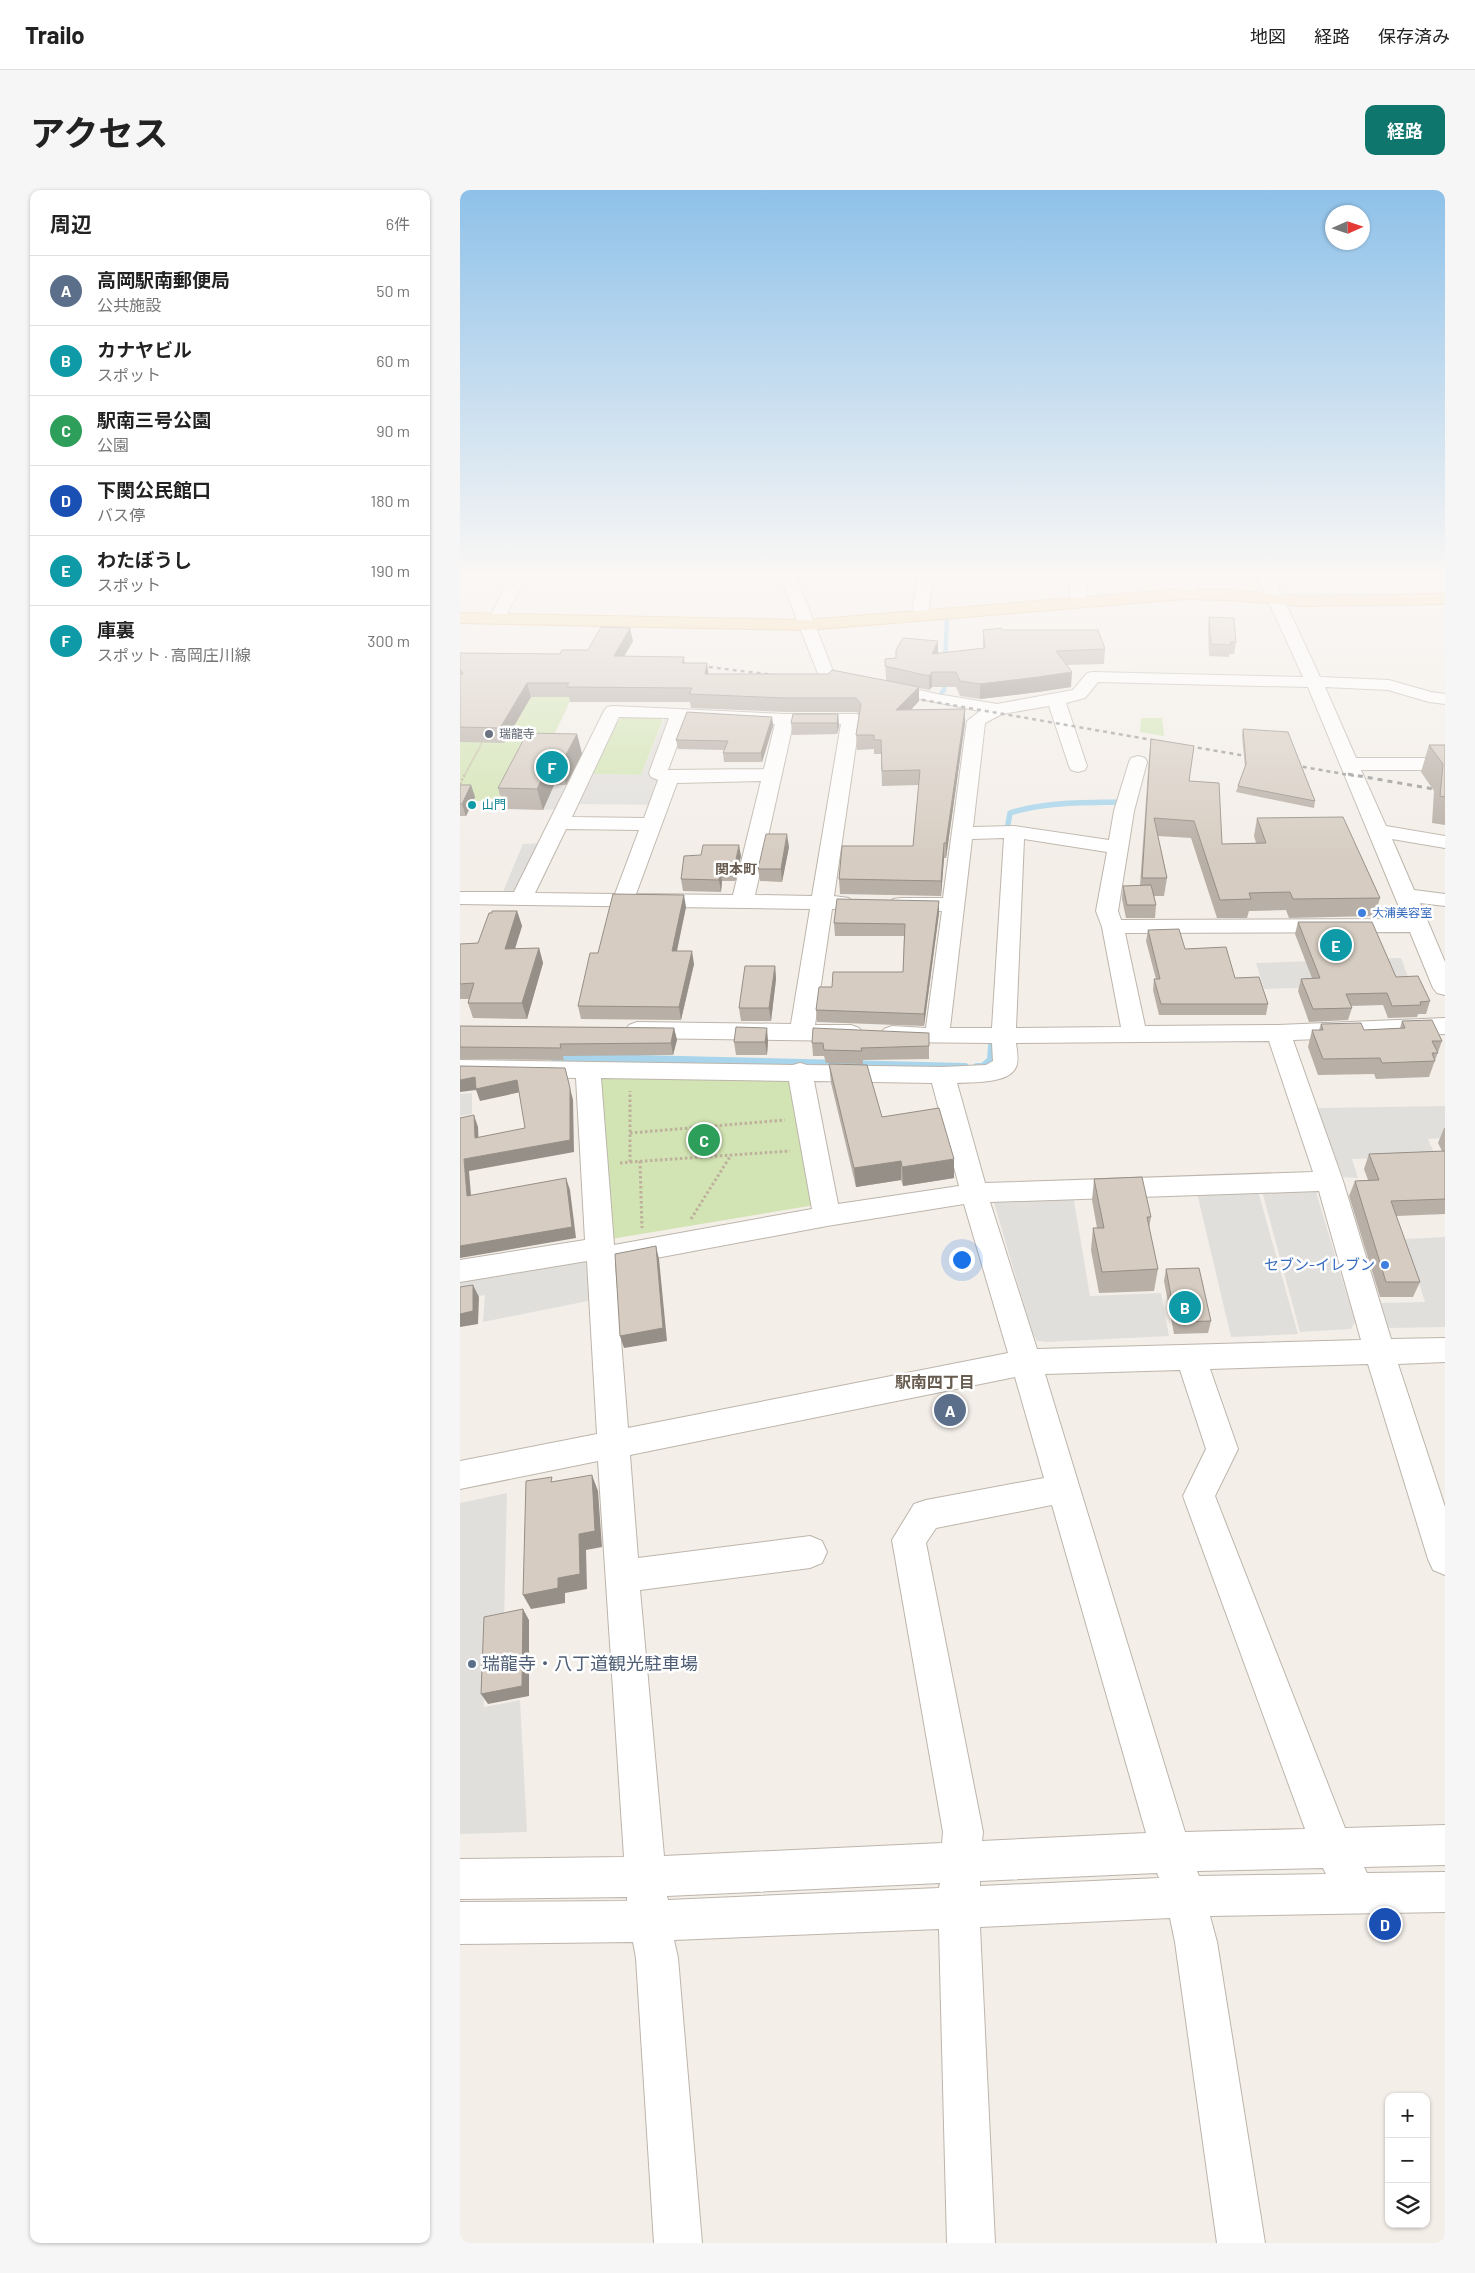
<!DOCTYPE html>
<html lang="ja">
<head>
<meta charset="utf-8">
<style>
  body { margin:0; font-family:Barlow,"Noto Sans JP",sans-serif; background:#f6f6f6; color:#222 }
  .controls { position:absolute; right:15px; bottom:15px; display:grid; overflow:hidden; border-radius:10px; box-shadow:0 1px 4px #0004 }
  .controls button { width:45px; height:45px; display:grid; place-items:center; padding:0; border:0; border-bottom:1px solid #e0e0e0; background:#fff; color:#222; font:25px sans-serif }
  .compass { position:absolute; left:865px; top:15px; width:45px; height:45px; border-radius:50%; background:#fff; box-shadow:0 1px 4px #0004; rotate:87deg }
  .you { position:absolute; left:501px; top:1069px; width:18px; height:18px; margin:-12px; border:4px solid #fff; border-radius:50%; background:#1a73e8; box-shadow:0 0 0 8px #1a73e833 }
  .badge { display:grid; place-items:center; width:32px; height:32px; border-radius:50%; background:#0f766e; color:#fff; font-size:16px; font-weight:700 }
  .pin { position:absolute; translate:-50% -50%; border:2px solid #fff; box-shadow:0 1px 5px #0006 }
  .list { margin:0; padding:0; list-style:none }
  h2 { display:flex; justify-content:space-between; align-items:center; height:65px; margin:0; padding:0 20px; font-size:21px }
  h2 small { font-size:16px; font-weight:400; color:#767676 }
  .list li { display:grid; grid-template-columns:32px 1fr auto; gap:15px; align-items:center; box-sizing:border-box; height:70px; padding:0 20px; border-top:1px solid #e0e0e0 }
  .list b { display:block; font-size:19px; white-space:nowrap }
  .list p { margin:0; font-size:16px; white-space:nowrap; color:#767676 }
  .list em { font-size:16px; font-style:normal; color:#767676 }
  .icon { flex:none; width:28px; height:28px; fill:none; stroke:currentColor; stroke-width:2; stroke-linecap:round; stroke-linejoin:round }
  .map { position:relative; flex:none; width:985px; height:2053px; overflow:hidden; border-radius:10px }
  header { display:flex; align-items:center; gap:30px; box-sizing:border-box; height:70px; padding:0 25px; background:#fff; border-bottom:1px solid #e0e0e0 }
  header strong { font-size:24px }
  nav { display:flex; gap:28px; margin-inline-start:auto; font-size:18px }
  .intro { display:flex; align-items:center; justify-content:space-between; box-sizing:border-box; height:120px; padding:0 30px }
  h1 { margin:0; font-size:35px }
  .button { padding:12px 22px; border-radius:10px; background:#0f766e; color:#fff; font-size:18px; font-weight:700 }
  main { display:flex; gap:30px; padding:0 30px }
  aside { flex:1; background:#fff; border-radius:10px; box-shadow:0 1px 4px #0004 }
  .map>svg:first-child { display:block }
  .green { fill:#d2e4b3 }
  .parking { fill:#e1dfdc }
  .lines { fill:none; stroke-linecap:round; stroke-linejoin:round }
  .stream-far2 { stroke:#a8d5eb; stroke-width:4.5 }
  .stream-far1 { stroke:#a8d5eb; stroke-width:5.5 }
  .stream { stroke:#a8d5eb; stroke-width:8 }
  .minor-casing { stroke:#bdb5ab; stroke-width:2 }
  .major-casing { stroke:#dbb26d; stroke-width:2 }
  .path-far2 { stroke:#beb09d; stroke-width:2; stroke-dasharray:1 1; stroke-linecap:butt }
  .path-far1 { stroke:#beb09d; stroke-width:2.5; stroke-dasharray:2 2; stroke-linecap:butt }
  .path { stroke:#beb09d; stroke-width:3; stroke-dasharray:2.5 2.5; stroke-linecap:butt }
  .minor { fill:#fff; fill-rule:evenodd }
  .major { fill:#f7d79c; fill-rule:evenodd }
  .rail-far1 { stroke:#969696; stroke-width:2.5; stroke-dasharray:4 4; stroke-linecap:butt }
  .rail { stroke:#969696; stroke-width:3; stroke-dasharray:5 5; stroke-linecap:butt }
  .wall { fill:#b8afa6 }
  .shaded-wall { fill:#968f87 }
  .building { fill:#d6ccc1; stroke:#968f87 }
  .worship-dot { fill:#6b7280; stroke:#fff; stroke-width:2 }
  .culture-dot { fill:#0f9aa8; stroke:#fff; stroke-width:2 }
  .shop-dot { fill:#3f7fe0; stroke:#fff; stroke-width:2 }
  .service-dot { fill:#5c6f8a; stroke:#fff; stroke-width:2 }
  .labels { text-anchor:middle; stroke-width:5; stroke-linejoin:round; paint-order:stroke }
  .far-worship-label { font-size:12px; fill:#5b616d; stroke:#fff; text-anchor:start }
  .far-culture-label { font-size:12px; fill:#0d838f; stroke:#fff; text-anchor:start }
  .far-shop-label { font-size:12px; fill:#366cbe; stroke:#fff; text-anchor:start }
  .far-neighbourhood-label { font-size:14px; font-weight:bold; fill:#675c4f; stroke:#fff }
  .shop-label { font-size:15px; fill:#366cbe; stroke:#fff; text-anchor:end }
  .neighbourhood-label { font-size:16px; font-weight:bold; fill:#675c4f; stroke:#fff }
  .near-service-label { font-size:18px; fill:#4e5e75; stroke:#fff; text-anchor:start }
</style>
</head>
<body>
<header>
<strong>Trailo</strong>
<nav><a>地図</a><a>経路</a><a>保存済み</a></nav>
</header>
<div class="intro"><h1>アクセス</h1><a class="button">経路</a></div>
<main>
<aside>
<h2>周辺<small>6件</small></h2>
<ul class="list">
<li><span class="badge" style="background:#5c6f8a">A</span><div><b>高岡駅南郵便局</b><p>公共施設</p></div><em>50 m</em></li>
<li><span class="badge" style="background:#0f9aa8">B</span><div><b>カナヤビル</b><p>スポット</p></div><em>60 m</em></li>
<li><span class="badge" style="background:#2e9e5b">C</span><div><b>駅南三号公園</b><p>公園</p></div><em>90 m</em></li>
<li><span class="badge" style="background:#1a4fb4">D</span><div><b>下関公民館口</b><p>バス停</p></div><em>180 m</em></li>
<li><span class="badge" style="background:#0f9aa8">E</span><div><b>わたぼうし</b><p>スポット</p></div><em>190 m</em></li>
<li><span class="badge" style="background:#0f9aa8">F</span><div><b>庫裏</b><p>スポット · 高岡庄川線</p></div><em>300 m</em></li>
</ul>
</aside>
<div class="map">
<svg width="985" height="2053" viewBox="0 0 985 2053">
  <rect width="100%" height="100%" fill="#f3eee8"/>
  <g class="green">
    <path d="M0 504 112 507 62 612 14 611 15 607H0Z"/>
    <path d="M174 526 198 527 203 530 181 585 128 584 153 536 162 528Z"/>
    <path d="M681 528H702L704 546 680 542Z"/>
    <path d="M334 883 355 1015 151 1049 140 885Z"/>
  </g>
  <g class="parking">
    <path d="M205 527 229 528 207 585 204 615 113 614 128 584 181 585Z"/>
    <path d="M83 594 111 595 99 619 83 620 86 613Z"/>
    <path d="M80 653 57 703 42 704 63 654Z"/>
    <path d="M941 768 951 795 804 799 796 773Z"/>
    <path d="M12 903V924L0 926V904Z"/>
    <path d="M985 916V948L968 949 976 967 892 969 898 988 883 987 857 918Z"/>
    <path d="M848 1000 856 1002 895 1132 891 1139 840 1142 802 1001Z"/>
    <path d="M798 1001 838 1144 771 1147 737 1003Z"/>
    <path d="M613 1005 630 1106 701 1103 709 1146 587 1152 577 1151 572 1142 532 1006Z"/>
    <path d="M985 1047V1137L928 1138 921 1113 965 1112 945 1049Z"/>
    <path d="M131 1063 133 1110 23 1132 25 1105 0 1109V1085Z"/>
    <path d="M47 1303 44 1432 23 1438 24 1517 60 1510 67 1642 0 1644V1313Z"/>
  </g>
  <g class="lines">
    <g class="stream-far2">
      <path d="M485 472 487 429"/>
      <path d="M477 509 484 500 485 488"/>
    </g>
    <path class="stream-far1" d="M546 645 550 623C585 612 621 613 658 612"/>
    <g class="stream">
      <path d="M94 867 505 877"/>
      <path d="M517 877H523L531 870 533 843"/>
    </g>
    <g class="minor-casing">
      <g id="minor">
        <path d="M51 384H67L43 432H31L29 429Z"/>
        <path d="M319 384H335L373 481 477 504 537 514 613 500 627 483 633 482 843 487 796 384H812L860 487 929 490 971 502 985 504V514L969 512 928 500 865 497 896 568H985V580H901L926 636 985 646V658L932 649 954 700 985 704V716L960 713 985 772V805L977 803 973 798 950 742 665 743 685 836 818 835 985 828V844L833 850 883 991 931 1149 985 1148V1172L938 1174 985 1317V1385L973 1380 968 1369 908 1174 750 1179 778 1259 755 1306 885 1638 985 1635V1675L904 1677 907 1683 985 1682V1722L750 1726 757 1752 805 2053H757L715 1752 710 1728 520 1737 535 2053H487L479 1739 214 1750 218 1768 242 2053H194L176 1768 173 1752 0 1754V1712L167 1711V1707L0 1709V1669L164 1667 138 1271 0 1299V1271L137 1244 127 1071 0 1092V1070L125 1050 116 888 0 886V870L333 875 340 873 347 875 482 877 526 875 533 871 532 853 432 852 424 849 420 844 424 839 432 836 466 838 482 721 433 719 430 714 433 709 441 708H483L507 531 520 521 360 489ZM638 492 848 497 944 729 661 730 658 721 674 621 687 572 685 568 678 566 671 568 669 572 654 621 649 650 554 636 513 637 525 533 542 524 589 516 609 576 611 580 618 582 625 580 627 576 606 513 625 508ZM544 648 532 838H490L512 649ZM564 649 647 662 636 721 642 737 661 837 556 838ZM809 851 853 982 525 993 497 893C512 892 549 894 556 877 559 871 557 860 556 853ZM141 888 329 891 352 1019 154 1055ZM354 891 472 893 499 996 378 1014ZM859 1001 901 1150 577 1159 530 1012ZM504 1014 548 1163 168 1238 155 1074 159 1075 367 1036ZM720 1180 746 1259 723 1306 845 1639 725 1642 585 1184ZM555 1187 584 1288 466 1310 454 1314 432 1350 483 1642 482 1653 204 1666 180 1400 350 1378 362 1373 367 1362 362 1351 350 1346 178 1368 170 1265ZM592 1315 686 1643 522 1651 523 1642 466 1353 476 1338ZM863 1678 866 1684 739 1686 737 1681ZM697 1683 699 1688 520 1696V1691ZM480 1693 479 1698 208 1710 207 1706Z"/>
        <path d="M458 384H474L468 425 466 428H454L452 425Z"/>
        <path d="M610 384H626V412L624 415H612L610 412Z"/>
        <path d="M730 384H746L729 407H719L716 404Z"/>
        <path d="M153 516 325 524H397L400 528 374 706 389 708 392 713 389 718 372 719 355 835H391L399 838 403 843 399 848 391 851 177 848 169 845 165 840 169 835 177 832 331 834 350 719 0 714V702H54L144 521 147 517ZM159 527 209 528 189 583 191 587 198 590 184 628 112 627ZM227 529 315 534 304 579 208 580ZM333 534H381L352 706 295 705ZM301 591 273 705 176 704 217 593ZM106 639 179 640 155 704 75 703Z"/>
      </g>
    </g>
    <g class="major-casing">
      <path id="major" d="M724 399 768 400 842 406 985 404V414L842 416 768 410 724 409 347 440 0 433V423L347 430Z"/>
    </g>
    <path class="path-far2" d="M4 586 22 553"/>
    <path class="path-far1" d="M0 594 5 584"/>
    <g class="path">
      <path d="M170 943 325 930"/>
      <path d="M180 971 182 1038"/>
      <path d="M170 972 330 961"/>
      <path d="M160 973 170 972V901"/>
      <path d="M231 1029 271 965"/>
    </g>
    <use href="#minor" class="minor"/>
    <use href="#major" class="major"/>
    <g class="rail-far1">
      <path d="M233 475 322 486"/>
      <path d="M446 507 704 552"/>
      <path d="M722 555 798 568"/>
      <path d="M827 574 895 586"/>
    </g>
    <path class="rail" d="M888 584 985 601"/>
  </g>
  <g class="wall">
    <path d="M749 427 776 452 774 464H769V467L749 466 748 438Z"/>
    <path d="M523 440H542L645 459 644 474 607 475 611 497 578 502 520 509 500 506 496 497H472L469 500 459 498V511L451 520 505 533 486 668H484L481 706 380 704 379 689 453 656 459 595 422 596 421 564H414V559L397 560 396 545 399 525 397 522H325L231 518 230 512H110L109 507H71L44 553 0 552V463L100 464 128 460 173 451 164 467H224L225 473 249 484 426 490 425 469 523 458Z"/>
    <path d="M378 524 379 536 377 544 332 545 331 533Z"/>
    <path d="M312 527 313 536 302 572H264L263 563 264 560 218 559 216 550Z"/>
    <path d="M783 539 855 611 854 618 776 602 778 596 785 577 782 545Z"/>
    <path d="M117 544 122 564 106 595H94L83 620 44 619 38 598Z"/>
    <path d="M691 549 729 591 762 654 796 653 794 646 797 628 920 708 915 726 829 728 826 720 789 721 787 728H757L731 648 698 646 707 688 704 706H694L696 715 695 728H666L662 709 663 696H680L689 567Z"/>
    <path d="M969 555H985V635L972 633 974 601 961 582Z"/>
    <path d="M0 595H11L15 607 6 626H0Z"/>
    <path d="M329 657 322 692 300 691 298 679Z"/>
    <path d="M281 666 275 691H262L261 702 223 701 221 689Z"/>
    <path d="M226 717 217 761 234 774 221 830 121 829 118 816 138 763Z"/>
    <path d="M57 721 62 736 55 759 79 758 83 773 67 829 13 828 8 813 9 809H0V754L18 753Z"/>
    <path d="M479 723 464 836 357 832 356 820 372 797 443 782 444 746H375L374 733Z"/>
    <path d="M838 732 936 787 970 811 966 824H958L957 827 928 828 923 815 891 816 892 818 888 830 849 832 838 801 841 789 852 788 835 744Z"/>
    <path d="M688 740 725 759 775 788 808 814 806 825H699L693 800 694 789H696L686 751Z"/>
    <path d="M315 776 316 789 311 831H281L279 818Z"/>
    <path d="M942 831 982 851 969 887 916 889 914 884 858 885 848 857 852 840H859L861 834 904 840 940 838Z"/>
    <path d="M0 836 214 838 217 850 213 865 103 866 104 870 0 869Z"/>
    <path d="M469 843V869L403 870V874L366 873 364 866H353L352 853Z"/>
    <path d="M308 851 307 865H276L274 852Z"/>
    <path d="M369 874 422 927 494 988 443 996 441 990 396 997 371 893Z"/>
    <path d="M984 938H985V1024L936 1026 960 1092 953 1107H920L889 1006 895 991 908 990 904 979 909 964 982 961 978 953Z"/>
    <path d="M634 989 691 1027 689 1038 698 1079 694 1101 639 1103 631 1060 633 1038H637L632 1010Z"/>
    <path d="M706 1079 751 1131 748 1143 714 1144 704 1091Z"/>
  </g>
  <g class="shaded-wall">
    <path d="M170 438 173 451 156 480 154 466Z"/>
    <path d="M478 451V465L472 464Z"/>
    <path d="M247 473 249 487 245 484Z"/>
    <path d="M472 482V497L469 500V486Z"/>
    <path d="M612 482 611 497 578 502 520 509V494Z"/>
    <path d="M67 493 71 507 44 553 40 538Z"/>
    <path d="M459 497V511L437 534 436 520Z"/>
    <path d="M505 519V533L486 668V653Z"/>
    <path d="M378 524 379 536 377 544V533Z"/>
    <path d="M312 527 313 536 302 572 301 563Z"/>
    <path d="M117 544 122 564 106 595 101 574Z"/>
    <path d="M89 574 94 595 83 620 77 599Z"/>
    <path d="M11 595 15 607 6 626 2 614Z"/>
    <path d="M327 644 329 657 322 692 321 679Z"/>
    <path d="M484 653V668L481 706V691Z"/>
    <path d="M279 655 281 666 275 691 274 679Z"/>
    <path d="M260 679 262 691 261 702 259 690Z"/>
    <path d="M224 705 226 717 214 774 212 761Z"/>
    <path d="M479 711V723L464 836V824Z"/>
    <path d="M57 721 62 736 50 774 45 759Z"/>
    <path d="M79 758 83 773 67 829 62 813Z"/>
    <path d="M232 761 234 774 221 830 219 817Z"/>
    <path d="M315 776 316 789 311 831 309 818Z"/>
    <path d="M214 838 217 850 213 865 211 853Z"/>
    <path d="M307 838 308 851 307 865 305 852Z"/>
    <path d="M105 878 113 910 114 962 9 981 12 1017 7 1006 4 969 110 950Z"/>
    <path d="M15 887 57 890 61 902 20 911 16 900 0 902V890Z"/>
    <path d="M14 925 18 937 19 960 15 948Z"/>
    <path d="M494 969V988L443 996 442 977Z"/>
    <path d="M441 971V990L396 997 394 978Z"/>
    <path d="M106 988 110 1000 116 1048 0 1068V1056Z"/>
    <path d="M196 1056 199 1069 207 1151 164 1158 160 1146Z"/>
    <path d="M13 1095 19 1107 18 1134 0 1137V1124Z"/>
    <path d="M132 1285 138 1301 142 1357 126 1360 127 1399 105 1403V1413L71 1419 63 1405 98 1388 119 1344Z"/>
    <path d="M63 1419 69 1430V1506L28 1514 21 1504Z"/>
  </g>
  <g class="building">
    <path d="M749 427 774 428 776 452H770L771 455 751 454Z"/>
    <path d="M141 437 170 438 154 466 224 467 222 473H247L245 484H368L372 480 459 497 436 520 505 519 486 653H484L481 691 379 689 382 656H453L460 580 422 581 421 550H414V545H396L401 514 396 508H324L229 504 232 498 106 497 109 493H67L40 538 0 537V484H3L0 479V463L100 464 102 460H128Z"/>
    <path d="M541 438 542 440H638L645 459 596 461 612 482 578 487 520 494 500 491 496 482H472L469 486 425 476V469L436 468V460L443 448 478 451 472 464 525 458 523 440Z"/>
    <path d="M227 522 312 527 301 563H263L268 551 216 550Z"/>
    <path d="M333 524H378L377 533H331Z"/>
    <path d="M783 539 828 542 855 611 778 596 786 574Z"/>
    <path d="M67 543 117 544 101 574H89L77 599 38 598Z"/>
    <path d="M691 549 734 556 729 591 759 593 762 654 806 653 797 628 883 627 920 708 833 709 830 702 789 703 791 709 760 710 734 631 694 628 707 688H682Z"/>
    <path d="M969 555H985V607L980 606 983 574Z"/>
    <path d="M0 595H11L2 614H0Z"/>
    <path d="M306 644H327L321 679H298Z"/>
    <path d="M243 655H279L274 679H260L259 690 221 689 224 666 241 665Z"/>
    <path d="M691 695 696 715H667L663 696Z"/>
    <path d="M153 704 224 705 212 761H232L219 817 118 816 130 763H138Z"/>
    <path d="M377 709 479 711 464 824 356 820 359 797H372L373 782H443L445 734 374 733Z"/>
    <path d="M32 721H57L45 759 79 758 62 813H8L14 793 0 794V754L18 753 29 723H32Z"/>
    <path d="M838 732H912L936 787 958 786 970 811 960 812 961 815 932 816 927 803 886 804 892 818 853 819 841 789 860 788Z"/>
    <path d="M719 739 725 759 766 757 775 788 799 787 808 814H701L694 789H700L688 740Z"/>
    <path d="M285 776H315L309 818H279Z"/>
    <path d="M972 830 982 851H972L978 863H972L975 871 922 873 920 868 863 869 852 840H863L861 834 901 833 904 840 945 838 942 831Z"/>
    <path d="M0 836 214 838 211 853 100 854 101 858 0 857Z"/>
    <path d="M276 837 307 838 305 852H274Z"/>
    <path d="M353 838 469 843V856L401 858 402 861 364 860 363 853H352Z"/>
    <path d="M369 874 407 875 422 927 479 918 494 969 442 977 441 971 394 978Z"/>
    <path d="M0 876 105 878 110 898V950L4 969 7 1006 106 988 112 1037 0 1056V928L14 925 15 948 65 938 57 890 16 899 15 887 0 890Z"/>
    <path d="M985 961V1009L931 1011 960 1092H926L895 991 919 990 909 964Z"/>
    <path d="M682 987 691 1027H687L698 1079 642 1082 633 1038H644L634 989Z"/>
    <path d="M196 1056 203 1138 160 1146 155 1064Z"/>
    <path d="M739 1078 751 1131 716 1132 706 1079Z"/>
    <path d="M13 1095V1121L0 1124V1097Z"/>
    <path d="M132 1285 135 1341 119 1344 120 1384 98 1388V1398L63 1405 66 1291 92 1287 91 1292Z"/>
    <path d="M63 1419 62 1496 21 1504 24 1427Z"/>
  </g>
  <linearGradient id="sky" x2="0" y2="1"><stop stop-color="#8ec1e9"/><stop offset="0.57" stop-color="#faf7f5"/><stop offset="1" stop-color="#faf7f5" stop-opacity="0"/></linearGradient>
  <rect width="985" height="671" fill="url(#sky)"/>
  <circle class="worship-dot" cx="29" cy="544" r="5"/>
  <circle class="culture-dot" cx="12" cy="615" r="5"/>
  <g class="shop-dot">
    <circle cx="902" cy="723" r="5"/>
    <circle cx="925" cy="1075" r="5"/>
  </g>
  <circle class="service-dot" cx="12" cy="1474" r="5"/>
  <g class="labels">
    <g class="far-worship-label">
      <text x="39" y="548">瑞龍寺</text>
    </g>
    <g class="far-culture-label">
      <text x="22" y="619">山門</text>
    </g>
    <g class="far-shop-label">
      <text x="912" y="727">大浦美容室</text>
    </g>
    <g class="far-neighbourhood-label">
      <text x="276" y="684">関本町</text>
    </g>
    <g class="shop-label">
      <text x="915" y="1080">セブン-イレブン</text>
    </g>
    <g class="neighbourhood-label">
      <text x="475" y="1198">駅南四丁目</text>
    </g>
    <g class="near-service-label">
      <text x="22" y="1480">瑞龍寺・八丁道観光駐車場</text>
    </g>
  </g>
</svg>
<div class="controls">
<button>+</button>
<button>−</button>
<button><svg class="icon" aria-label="layers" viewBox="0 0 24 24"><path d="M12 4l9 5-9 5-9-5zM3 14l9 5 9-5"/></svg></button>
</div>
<svg class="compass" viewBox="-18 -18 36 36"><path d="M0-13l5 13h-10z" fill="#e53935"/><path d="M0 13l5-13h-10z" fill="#767676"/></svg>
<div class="you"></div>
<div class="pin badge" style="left:490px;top:1220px;background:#5c6f8a">A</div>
<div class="pin badge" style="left:725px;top:1117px;background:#0f9aa8">B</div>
<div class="pin badge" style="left:244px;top:950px;background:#2e9e5b">C</div>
<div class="pin badge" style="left:925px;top:1734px;background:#1a4fb4">D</div>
<div class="pin badge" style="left:876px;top:755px;background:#0f9aa8">E</div>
<div class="pin badge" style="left:92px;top:577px;background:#0f9aa8">F</div>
</div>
</main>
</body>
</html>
